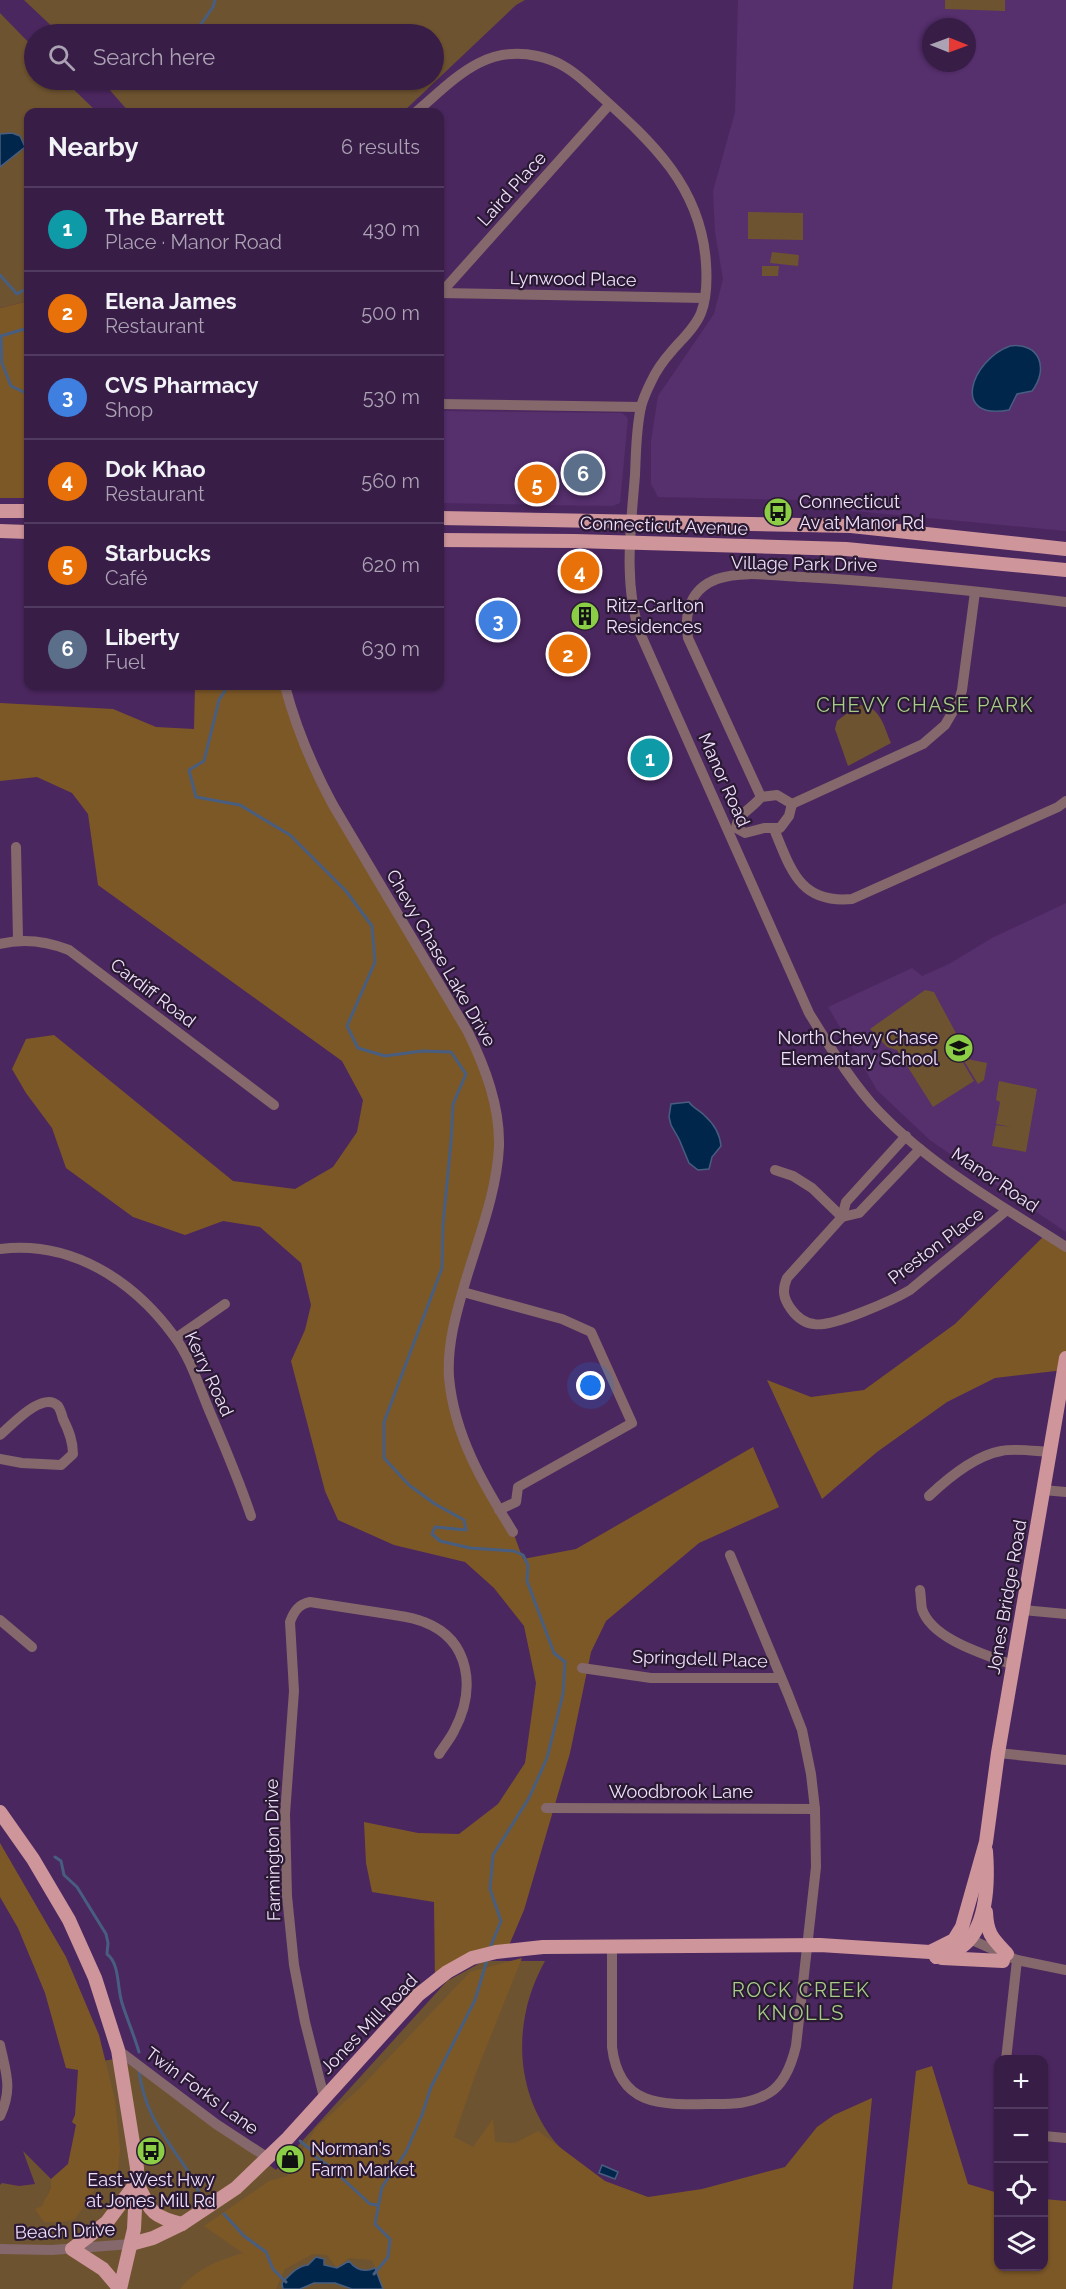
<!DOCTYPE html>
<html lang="en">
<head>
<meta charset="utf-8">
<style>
  body { margin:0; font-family:Raleway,sans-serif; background:#432a52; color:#f1f3f6 }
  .controls { position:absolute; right:18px; bottom:18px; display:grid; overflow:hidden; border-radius:12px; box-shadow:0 2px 4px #0004 }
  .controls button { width:54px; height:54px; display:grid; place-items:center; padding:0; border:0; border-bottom:2px solid #523b60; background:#381d47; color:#f1f3f6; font:30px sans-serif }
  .compass { position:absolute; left:922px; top:18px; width:54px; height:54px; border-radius:50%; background:#381d47; box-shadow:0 2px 4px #0004; rotate:91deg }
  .you { position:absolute; left:591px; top:1386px; width:21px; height:21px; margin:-15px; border:4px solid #fff; border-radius:50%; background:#1a73e8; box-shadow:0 0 0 9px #1a73e833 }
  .badge { display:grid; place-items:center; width:39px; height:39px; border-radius:50%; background:#1a73e8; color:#fff; font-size:20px; font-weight:700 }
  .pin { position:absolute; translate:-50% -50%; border:3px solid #fff; box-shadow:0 2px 6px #0006 }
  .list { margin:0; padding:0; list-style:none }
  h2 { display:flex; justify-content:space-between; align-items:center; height:78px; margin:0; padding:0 24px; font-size:26px }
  h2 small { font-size:20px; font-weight:400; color:#aba2b4 }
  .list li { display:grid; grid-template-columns:39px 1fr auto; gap:18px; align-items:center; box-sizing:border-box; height:84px; padding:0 24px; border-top:2px solid #523b60 }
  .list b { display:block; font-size:22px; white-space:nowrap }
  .list p { margin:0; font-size:20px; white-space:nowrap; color:#aba2b4 }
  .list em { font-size:20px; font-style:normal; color:#aba2b4 }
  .icon { flex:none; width:33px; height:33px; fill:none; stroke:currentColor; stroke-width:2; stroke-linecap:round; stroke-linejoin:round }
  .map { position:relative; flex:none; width:1066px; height:2289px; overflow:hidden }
  .search { position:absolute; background:#381d47; box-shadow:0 2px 4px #0004; left:24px; top:24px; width:420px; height:66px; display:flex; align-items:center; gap:15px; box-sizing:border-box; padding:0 21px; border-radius:33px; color:#aba2b4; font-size:22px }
  .panel { position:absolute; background:#381d47; box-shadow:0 2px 4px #0004; left:24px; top:108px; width:420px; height:582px; border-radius:12px }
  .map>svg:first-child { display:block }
  .built { fill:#562f6d; fill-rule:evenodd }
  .green { fill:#6e5330 }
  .forest { fill:#7d5827 }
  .water { fill:#00264b; stroke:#485e80; stroke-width:1.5 }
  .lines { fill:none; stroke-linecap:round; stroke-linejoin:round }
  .stream { stroke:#485e80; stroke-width:3 }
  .minor { stroke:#85686b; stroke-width:10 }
  .major { stroke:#ce959b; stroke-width:14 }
  .labels { text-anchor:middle; stroke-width:4.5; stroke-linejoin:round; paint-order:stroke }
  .street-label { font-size:18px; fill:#f1e0fc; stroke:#291932 }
  .poi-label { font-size:18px; fill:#f1e0fc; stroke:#291932; text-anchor:start }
  .neighbourhood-label { font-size:20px; letter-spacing:1.5px; fill:#a7cc88; stroke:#291932 }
</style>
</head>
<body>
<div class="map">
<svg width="1066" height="2289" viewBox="0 0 1066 2289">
  <rect width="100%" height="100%" fill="#4b275f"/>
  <g class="built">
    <path d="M738 0H1066V531L822 508 798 500 658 497 651 484V441L658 396 714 314 723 279 715 232 713 191 735 112ZM931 27H967V63H931Z"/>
    <path d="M440 411 622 413 628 418 620 503 613 506 440 503Z"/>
    <path d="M1066 903V1232L931 1141 900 1112 877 1090 828 1007 912 968 922 976 949 964 992 938Z"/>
  </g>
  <g class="green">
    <path d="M24 0H525L516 5 403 112H129L101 80H434V34H60Z"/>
    <path d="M945 0H1005V11L945 9Z"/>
    <path d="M0 13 34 48V80H64L97 112H28V301L0 308Z"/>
    <path d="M748 212 803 213V240L748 239Z"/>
    <path d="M772 252 799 255 798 266 770 263Z"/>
    <path d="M762 266H779L778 276H762Z"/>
    <path d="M858 705C880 704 884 727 891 743L848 766 835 729 837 721Z"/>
    <path d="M925 990 934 992 936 996 965 1050 958 1054 974 1081 933 1107 897 1050 887 1047 870 1029Z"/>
    <path d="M967 1059 987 1063 984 1080 978 1084 964 1061Z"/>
    <path d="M999 1081 1037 1089 1026 1152 992 1146 996 1125 1011 1127 996 1124 1000 1102 996 1100Z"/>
    <path d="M484 1961H545C513 2018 513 2089 555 2142 568 2157 588 2171 605 2182L818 2289H0V2185L2 2183 19 2186 35 2184 23 2151 51 2179V2187L46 2198 65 2189 91 2063 120 2058 276 2170 447 1981Z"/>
  </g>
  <g class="forest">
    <path d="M28 301V498H0V308Z"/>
    <path d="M195 686H285L299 734 482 1062 499 1145 450 1345 459 1428 513 1532 523 1559 576 1549 753 1447 779 1507 699 1543 606 1621 591 1652 570 1753 524 1910 507 1950 435 1982 434 1902 372 1892 366 1863 364 1822 418 1833 459 1834 498 1804 525 1763 536 1683 524 1626 494 1588 465 1562 394 1545 338 1520 325 1491 291 1361 305 1330 311 1305 301 1263 260 1227 223 1221 185 1235 133 1217 66 1168 52 1128 26 1093 12 1069 26 1039 54 1035 233 1181 295 1189 333 1167 357 1132 363 1100 342 1061 98 885 88 814 72 793 37 777 0 781V703L113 709 156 727 194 729Z"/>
    <path d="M1046 1234 1066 1247V1358L1064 1370 995 1378 947 1402 877 1452 822 1499 767 1380 811 1397 864 1390 955 1324Z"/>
    <path d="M0 1843 66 1957 99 2035 115 2100 120 2149 117 2182 110 2183 101 2180 75 2219 62 2222H44L35 2209 42 2206 51 2187V2179L68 2164 76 2125 72 2122 75 2115 78 2070 66 2068 45 1993 18 1928 0 1897Z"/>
    <path d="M522 1958 477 2070 454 2137 473 2147 493 2119 495 2142 515 2143 538 2131 605 2181 648 2197 702 2189 785 2167 817 2127 834 2115 872 2098 853 2289H383L372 2260 349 2258 337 2268 327 2255 313 2254 285 2269 276 2289H180C196 2269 219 2260 243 2253L204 2226 269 2181 287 2176 316 2128 361 2087 470 1972Z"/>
    <path d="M932 2066 968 2184 998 2193V2266H1044V2199L1066 2201V2289H892L916 2071Z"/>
  </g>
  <g class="water">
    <path d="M12 133 20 136 25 147 0 167V134Z"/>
    <path d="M1010 346C1040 342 1049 369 1032 391L1017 394 1009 410C950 421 971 360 1010 346Z"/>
    <path d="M689 1102C693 1108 699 1110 704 1115 713 1123 720 1134 721 1146L712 1157 709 1169 698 1170 689 1163 679 1139 671 1125 669 1117 671 1104Z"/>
    <path d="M602 2165 618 2172 615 2179 599 2173Z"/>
    <path d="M316 2257 324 2259V2265L337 2268 349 2261C356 2270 364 2273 375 2268L383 2289H352L335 2283H314L300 2289H283L282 2283C290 2275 297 2266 308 2265Z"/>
  </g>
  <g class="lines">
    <g class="stream">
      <path d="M194 34 213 7 215 0"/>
      <path d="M136 85 150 80"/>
      <path d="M0 275 17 294 28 288"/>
      <path d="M28 328 1 336 2 363 11 386 28 394"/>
      <path d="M228 686 219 700 204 761 189 770 196 797 240 805 290 835 346 891 372 926 375 962 347 1026 358 1048 385 1056 422 1051 451 1052 466 1074 453 1104 451 1142 443 1224 442 1268 384 1422V1458L409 1485 435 1504 464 1520 466 1530 435 1527 432 1534 440 1541 470 1548 514 1551 523 1555 528 1565 527 1581 554 1653 565 1662 563 1694 547 1758 529 1798 493 1855 490 1889 501 1921 490 1948"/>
      <path d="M55 1857 61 1861 64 1875 77 1887 106 1934 108 1943 107 1954C120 1964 117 1988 122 2003 127 2019 134 2035 139 2052"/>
      <path d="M139 2071C145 2116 166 2138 190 2174 195 2181 197 2191 202 2198"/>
      <path d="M300 2141 310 2149 316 2157 329 2166 370 2204 378 2205"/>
      <path d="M224 2214 244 2236 266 2252 273 2269 286 2282"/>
      <path d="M374 2274 388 2257 390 2239 375 2224 382 2187 406 2152 422 2115 431 2087 475 2000 487 1960"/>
    </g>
    <g class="minor">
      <path d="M416 112C453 81 483 44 537 56 556 60 569 68 584 81 641 133 701 179 706 264 707 279 707 298 701 313 695 328 681 340 671 352 663 361 656 371 651 382 647 390 643 399 641 407 636 429 636 453 635 475 631 526 623 584 640 633L809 1013C828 1044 847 1075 871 1103 925 1163 999 1204 1066 1247"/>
      <path d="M441 293 704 298"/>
      <path d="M440 294 609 105"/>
      <path d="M440 404 641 407"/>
      <path d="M285 686C296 728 312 766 333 805L468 1032C485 1067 500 1106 499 1146 497 1192 478 1239 465 1283 456 1314 447 1345 449 1377 454 1435 483 1484 513 1532"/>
      <path d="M761 797 688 638C684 613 690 589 717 579 743 570 776 576 803 577 891 582 978 591 1066 602"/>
      <path d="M792 804 923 744 945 725 959 701 962 690 975 592"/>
      <path d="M736 828C737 814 753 808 761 797L777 795 792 804"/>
      <path d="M736 828 745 833 764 828H780L789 816 792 804"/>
      <path d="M774 829C791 870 800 904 852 899L1058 807 1066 801"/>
      <path d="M16 847 18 939"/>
      <path d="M0 944C24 938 46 941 69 950L274 1105"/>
      <path d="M906 1136 846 1202 842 1217 787 1278C782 1290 783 1298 791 1309 796 1316 804 1323 814 1324 831 1328 893 1300 910 1290L1007 1210"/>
      <path d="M775 1170 793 1176 812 1188 842 1217"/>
      <path d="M842 1217 859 1213 920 1149"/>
      <path d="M0 1249C71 1240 133 1280 174 1336 190 1357 199 1386 209 1410 224 1445 239 1480 251 1516"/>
      <path d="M463 1292 562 1319 591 1332 632 1423 518 1487 516 1502 499 1510"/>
      <path d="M176 1338 225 1304"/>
      <path d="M0 1435C11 1426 43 1390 58 1406 60 1409 62 1415 63 1419 69 1431 73 1441 73 1454L61 1465 22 1463 0 1459"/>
      <path d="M1043 1490 1066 1492"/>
      <path d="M929 1496C948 1478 974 1456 1001 1451 1015 1448 1033 1451 1048 1452"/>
      <path d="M920 1590C921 1596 921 1604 922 1609 932 1640 987 1655 1013 1665"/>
      <path d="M1023 1610 1066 1614"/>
      <path d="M0 1620 32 1647"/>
      <path d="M582 1668 651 1678H781"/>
      <path d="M998 1753 1066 1760"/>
      <path d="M546 1808 815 1809"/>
      <path d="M965 1937 1017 1960 1066 1970"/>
      <path d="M612 1946V2047C619 2106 660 2105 708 2104 730 2104 749 2105 769 2093 784 2084 792 2063 796 2046L816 1867 815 1809 811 1774 802 1730 788 1694 730 1555"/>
      <path d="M0 2045C6 2073 13 2089 0 2116"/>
      <path d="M118 2050 216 2124 268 2158"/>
      <path d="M1006 2060 1017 1960"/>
      <path d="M324 2097 305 2022 294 1965 287 1896 285 1814 294 1691 290 1622C294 1611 299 1604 310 1602 336 1606 362 1610 388 1614 400 1616 413 1617 424 1622 471 1640 476 1690 454 1731 450 1739 444 1746 439 1754"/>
      <path d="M1044 2136 1066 2138"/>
      <path d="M0 2249 52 2250 131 2244"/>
    </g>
    <g class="major">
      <path d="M0 511H28"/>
      <path d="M440 518 851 526 1066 549"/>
      <path d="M0 531 28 532"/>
      <path d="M440 540 575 541 846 549 1066 570"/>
      <path d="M0 1812 33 1859 69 1920 95 1978 118 2050 137 2168 134 2229 120 2289"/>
      <path d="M986 1912C987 1934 992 1938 1007 1954"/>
      <path d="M936 1957C946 1954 957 1951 965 1944 988 1924 988 1878 986 1851"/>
      <path d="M942 1958 1003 1961"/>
      <path d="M139 2187C151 2213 154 2217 182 2224"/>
      <path d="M131 2244 153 2238 182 2224 236 2188 288 2138 418 1995 447 1972 472 1958 496 1952 543 1947 820 1945 930 1952 954 1940 962 1927 986 1842 998 1753 1066 1358"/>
      <path d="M120 2289 103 2269 72 2249 107 2222 137 2182"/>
    </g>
  </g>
  <defs>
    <g id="bus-disc" transform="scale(1.5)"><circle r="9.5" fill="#8bce46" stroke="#291932"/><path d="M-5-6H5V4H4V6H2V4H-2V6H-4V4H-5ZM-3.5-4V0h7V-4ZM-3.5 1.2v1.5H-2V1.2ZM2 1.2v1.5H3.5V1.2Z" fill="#111"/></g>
    <g id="building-disc" transform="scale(1.5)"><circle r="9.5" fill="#8bce46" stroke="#291932"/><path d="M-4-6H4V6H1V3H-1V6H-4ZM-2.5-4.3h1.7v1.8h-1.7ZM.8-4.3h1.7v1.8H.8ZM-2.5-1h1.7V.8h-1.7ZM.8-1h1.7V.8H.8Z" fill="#111"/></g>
    <g id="school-disc" transform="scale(1.5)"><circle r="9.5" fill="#8bce46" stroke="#291932"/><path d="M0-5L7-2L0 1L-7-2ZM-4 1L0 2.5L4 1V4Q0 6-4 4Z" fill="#111"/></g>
    <g id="shop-disc" transform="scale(1.5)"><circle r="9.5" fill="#8bce46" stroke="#291932"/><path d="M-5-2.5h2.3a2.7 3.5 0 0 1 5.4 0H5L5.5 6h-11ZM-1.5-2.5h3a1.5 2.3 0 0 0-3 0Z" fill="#111"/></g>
  </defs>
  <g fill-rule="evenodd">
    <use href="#bus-disc" x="778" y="512"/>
    <use href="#building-disc" x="585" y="616"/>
    <use href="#school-disc" x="959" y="1048"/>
    <use href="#bus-disc" x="151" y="2151"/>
    <use href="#shop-disc" x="290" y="2159"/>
  </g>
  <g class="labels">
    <g class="street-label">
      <text transform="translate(512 189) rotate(-48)" y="6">Laird Place</text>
      <text transform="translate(573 279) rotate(1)" y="6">Lynwood Place</text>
      <text transform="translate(664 526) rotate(2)" y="6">Connecticut Avenue</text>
      <text transform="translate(804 564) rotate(1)" y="6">Village Park Drive</text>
      <text transform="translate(724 780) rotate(66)" y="6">Manor Road</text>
      <text transform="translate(441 958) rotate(60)" y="6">Chevy Chase Lake Drive</text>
      <text transform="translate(153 993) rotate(37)" y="6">Cardiff Road</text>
      <text transform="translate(995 1180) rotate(34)" y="6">Manor Road</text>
      <text transform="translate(936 1246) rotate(-37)" y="6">Preston Place</text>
      <text transform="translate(209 1374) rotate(65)" y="6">Kerry Road</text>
      <text transform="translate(1007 1597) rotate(-80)" y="6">Jones Bridge Road</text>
      <text transform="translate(700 1659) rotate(2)" y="6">Springdell Place</text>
      <text x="681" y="1798">Woodbrook Lane</text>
      <text transform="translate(273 1850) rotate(-91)" y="6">Farmington Drive</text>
      <text transform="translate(369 2024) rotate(-46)" y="6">Jones Mill Road</text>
      <text transform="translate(202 2091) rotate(36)" y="6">Twin Forks Lane</text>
      <text transform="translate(65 2231) rotate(-2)" y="6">Beach Drive</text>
    </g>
    <g class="poi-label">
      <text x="799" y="508">Connecticut<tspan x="799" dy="21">Av at Manor Rd</tspan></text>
      <text x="606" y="612">Ritz-Carlton<tspan x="606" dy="21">Residences</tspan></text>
      <text x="938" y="1044" text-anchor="end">North Chevy Chase<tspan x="938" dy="21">Elementary School</tspan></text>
      <text x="311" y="2155">Norman's<tspan x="311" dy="21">Farm Market</tspan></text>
      <text x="151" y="2186" text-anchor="middle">East-West Hwy<tspan x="151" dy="21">at Jones Mill Rd</tspan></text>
    </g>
    <g class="neighbourhood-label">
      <text x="925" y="712">CHEVY CHASE PARK</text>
      <text x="801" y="1997">ROCK CREEK<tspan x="801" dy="23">KNOLLS</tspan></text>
    </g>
  </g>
</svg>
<div class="controls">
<button>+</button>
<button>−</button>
<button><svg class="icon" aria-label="locate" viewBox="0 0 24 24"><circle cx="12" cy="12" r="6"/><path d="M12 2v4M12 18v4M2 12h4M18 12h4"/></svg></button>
<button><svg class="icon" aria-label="layers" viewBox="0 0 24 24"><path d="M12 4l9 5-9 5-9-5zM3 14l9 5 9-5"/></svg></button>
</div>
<svg class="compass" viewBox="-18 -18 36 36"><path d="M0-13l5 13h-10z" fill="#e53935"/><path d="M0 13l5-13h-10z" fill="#aba2b4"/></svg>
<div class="you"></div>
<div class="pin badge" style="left:650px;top:758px;background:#0f9aa8">1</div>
<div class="pin badge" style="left:568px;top:654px;background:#e8710a">2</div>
<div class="pin badge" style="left:498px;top:620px;background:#3f7fe0">3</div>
<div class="pin badge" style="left:580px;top:571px;background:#e8710a">4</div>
<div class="pin badge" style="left:537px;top:484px;background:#e8710a">5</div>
<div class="pin badge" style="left:583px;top:473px;background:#5c6f8a">6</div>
<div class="search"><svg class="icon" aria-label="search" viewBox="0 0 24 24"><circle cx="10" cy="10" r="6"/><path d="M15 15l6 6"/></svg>Search here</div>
<section class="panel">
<h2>Nearby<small>6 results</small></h2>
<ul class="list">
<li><span class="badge" style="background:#0f9aa8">1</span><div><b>The Barrett</b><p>Place · Manor Road</p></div><em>430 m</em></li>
<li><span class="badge" style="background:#e8710a">2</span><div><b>Elena James</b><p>Restaurant</p></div><em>500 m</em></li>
<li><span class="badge" style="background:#3f7fe0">3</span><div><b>CVS Pharmacy</b><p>Shop</p></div><em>530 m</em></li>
<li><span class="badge" style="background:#e8710a">4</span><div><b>Dok Khao</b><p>Restaurant</p></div><em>560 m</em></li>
<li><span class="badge" style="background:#e8710a">5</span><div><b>Starbucks</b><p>Café</p></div><em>620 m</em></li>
<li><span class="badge" style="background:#5c6f8a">6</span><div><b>Liberty</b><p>Fuel</p></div><em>630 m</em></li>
</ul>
</section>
</div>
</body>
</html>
